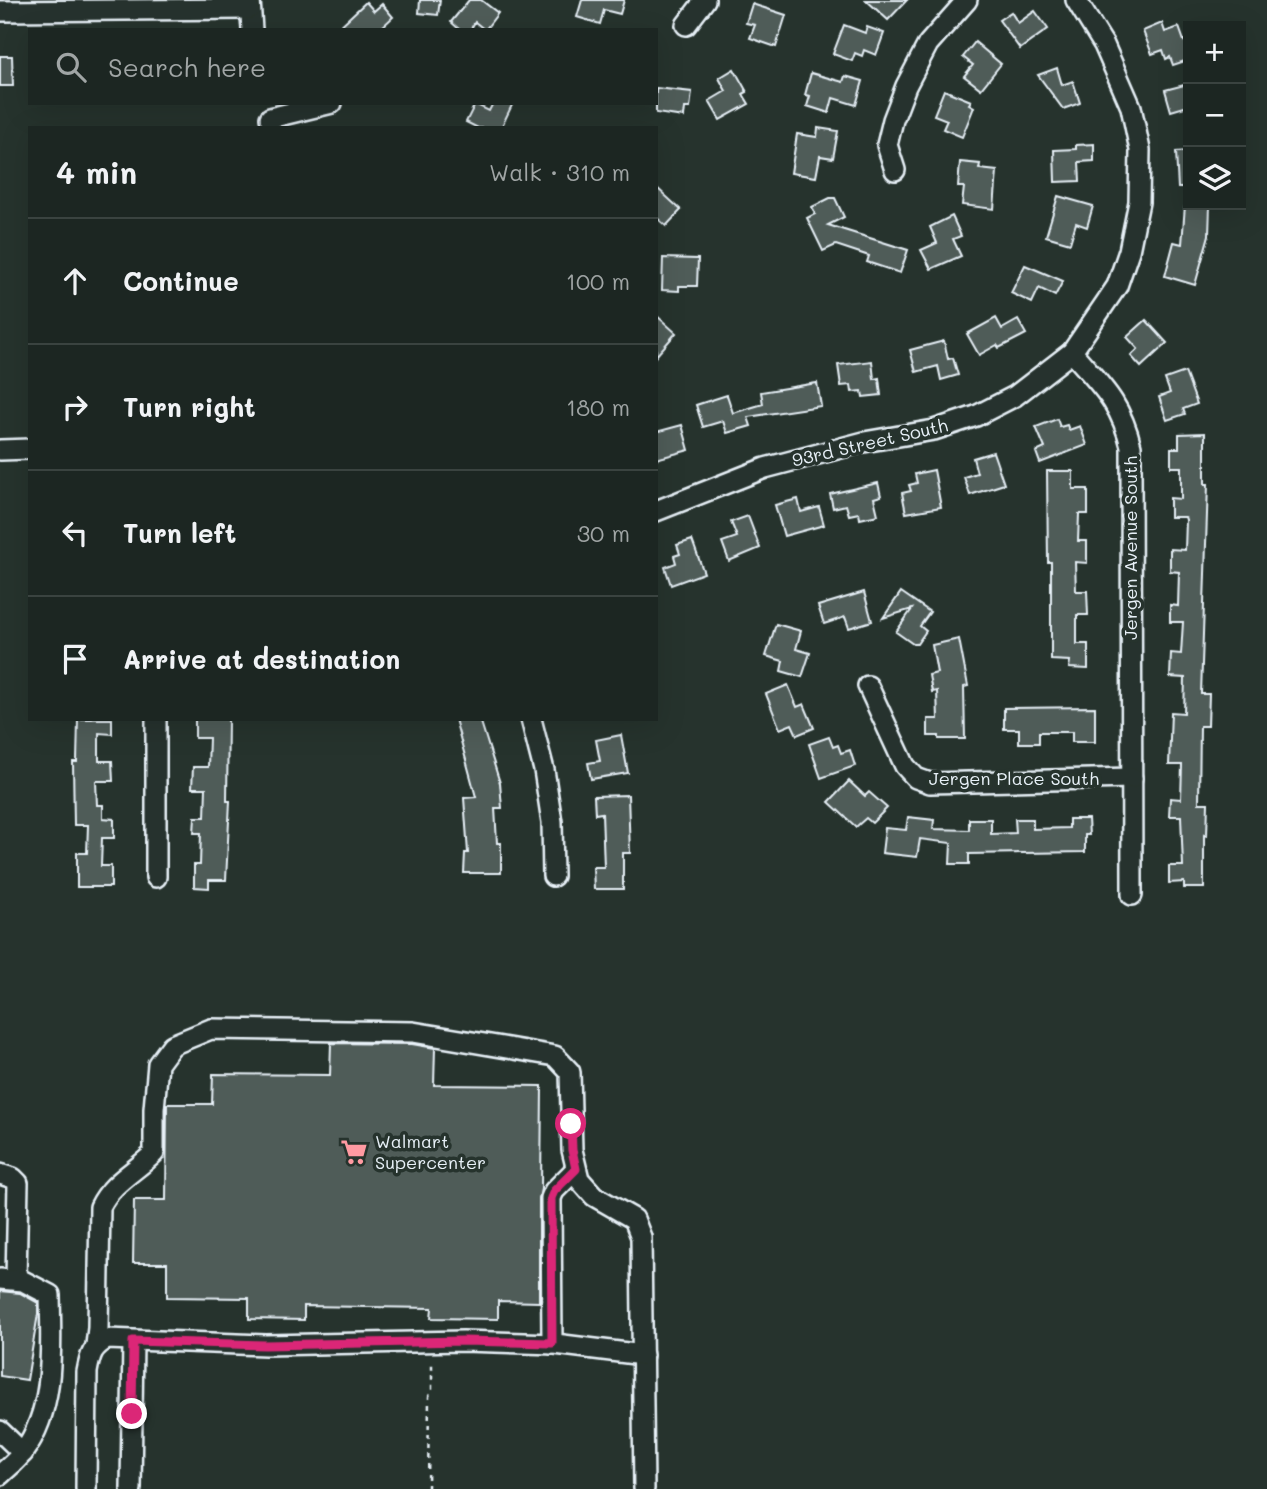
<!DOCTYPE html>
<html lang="en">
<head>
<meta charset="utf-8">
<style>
  body { margin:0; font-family:Mali,sans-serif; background:#252e2a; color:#f1f3f6 }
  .controls { position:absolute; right:21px; top:21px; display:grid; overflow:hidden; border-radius:0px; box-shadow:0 7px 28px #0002 }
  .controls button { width:63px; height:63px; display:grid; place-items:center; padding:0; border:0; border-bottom:2px solid #3a4340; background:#1c2622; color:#f1f3f6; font:35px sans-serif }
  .stop { position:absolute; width:21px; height:21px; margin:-16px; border:5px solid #db2777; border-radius:50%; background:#fff }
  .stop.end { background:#db2777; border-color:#fff; box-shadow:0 2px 7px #0008 }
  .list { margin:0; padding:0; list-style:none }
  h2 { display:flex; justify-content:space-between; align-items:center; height:91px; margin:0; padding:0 28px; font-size:30px }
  h2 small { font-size:23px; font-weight:400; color:#a0a5a5 }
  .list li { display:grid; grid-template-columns:46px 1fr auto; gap:21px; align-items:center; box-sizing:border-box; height:126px; padding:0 28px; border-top:2px solid #3a4340 }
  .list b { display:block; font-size:26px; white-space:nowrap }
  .list em { font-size:23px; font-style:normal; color:#a0a5a5 }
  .icon { flex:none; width:38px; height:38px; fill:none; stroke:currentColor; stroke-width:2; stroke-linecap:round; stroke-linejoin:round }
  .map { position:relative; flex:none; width:1267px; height:1489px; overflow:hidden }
  .search { position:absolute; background:#1c2622; box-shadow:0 7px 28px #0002; left:28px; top:28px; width:630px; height:77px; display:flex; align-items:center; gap:18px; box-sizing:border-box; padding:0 24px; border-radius:0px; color:#a0a5a5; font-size:26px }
  .panel { position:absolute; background:#1c2622; box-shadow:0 7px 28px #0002; left:28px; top:126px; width:630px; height:595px; border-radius:0px }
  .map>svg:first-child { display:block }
  .building { fill:#505c59; stroke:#e8f1f8; stroke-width:2 }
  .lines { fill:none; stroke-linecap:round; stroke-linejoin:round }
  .minor-casing { stroke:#e8f1f8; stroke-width:24 }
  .path { stroke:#e8f1f8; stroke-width:2.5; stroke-dasharray:5 5; stroke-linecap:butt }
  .minor { stroke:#26332d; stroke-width:19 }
  .route { stroke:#db2777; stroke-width:9 }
  .labels { text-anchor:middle; stroke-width:7; stroke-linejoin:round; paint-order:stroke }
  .street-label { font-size:18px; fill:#e8f1f8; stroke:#26332d }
  .poi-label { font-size:18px; fill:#e8f1f8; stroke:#26332d; text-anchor:start }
</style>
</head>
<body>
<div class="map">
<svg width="1267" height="1489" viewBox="0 0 1267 1489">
  <rect width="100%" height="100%" fill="#26332d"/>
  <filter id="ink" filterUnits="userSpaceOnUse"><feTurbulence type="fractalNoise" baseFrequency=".0143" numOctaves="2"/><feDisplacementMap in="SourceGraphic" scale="14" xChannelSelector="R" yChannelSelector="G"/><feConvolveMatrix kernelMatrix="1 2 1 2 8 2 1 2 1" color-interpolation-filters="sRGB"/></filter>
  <g filter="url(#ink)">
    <g class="building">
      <path d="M420 0H440L438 15 419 13Z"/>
      <path d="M469 0H481L498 13 485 30 475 22 470 30H460L451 22Z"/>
      <path d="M582 0H624L620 14 604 10 600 24 577 17Z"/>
      <path d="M866 0H907L888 20Z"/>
      <path d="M366 2 374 11 382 4 393 17 379 30H336Z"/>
      <path d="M752 4 786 15 776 47 750 38 755 25 746 23Z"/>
      <path d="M1035 11 1048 29 1020 49 999 20 1011 12 1018 23Z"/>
      <path d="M1162 23 1165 32 1179 27 1184 41 1188 39V60L1173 65 1170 57 1166 59 1163 50 1152 54 1143 31Z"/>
      <path d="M844 25 865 33 867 27 884 33 876 55 864 50 862 56 855 53 852 61 833 54Z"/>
      <path d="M975 42 1001 64 981 89 964 76 973 65 963 57Z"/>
      <path d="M0 56H12L13 86H0Z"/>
      <path d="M1057 68 1062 85 1073 81 1080 103 1063 109 1038 75Z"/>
      <path d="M734 69 747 92 743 94 749 104 720 120 709 101 726 91 719 78Z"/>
      <path d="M811 73 843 82 845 76 863 81 856 105 833 98 829 113 807 106 810 96 805 95Z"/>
      <path d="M1188 84V106L1171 111 1165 90Z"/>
      <path d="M656 88 692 92 690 108H685L684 117 656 113Z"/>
      <path d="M944 90 971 101 969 104 974 107 962 137 943 129 947 120 934 115Z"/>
      <path d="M493 103H513L501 128H478L466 122 475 104 489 111Z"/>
      <path d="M818 128 838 131 833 158 820 156 816 177 791 173 797 134 817 137Z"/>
      <path d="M1094 144V161L1079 162 1080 181 1055 182 1054 150 1076 149V145Z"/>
      <path d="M1188 151V188H1178L1176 152Z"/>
      <path d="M960 162 980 164 979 169 997 171 994 209 962 205 964 187H958Z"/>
      <path d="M656 187 681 210 666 226 656 217Z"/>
      <path d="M1058 196 1093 206 1087 227 1076 223 1070 243 1046 236Z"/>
      <path d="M830 198H835L844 217 828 225 908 250 900 273 867 262 869 256 836 245 823 251 807 218 815 214 812 207Z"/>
      <path d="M1185 205H1210L1209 235 1195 285 1165 276 1174 242 1182 244Z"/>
      <path d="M952 216 961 236 953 239 961 256 931 269 921 250 937 243 930 227Z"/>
      <path d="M663 258 698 259 697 286H679V291L662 290Z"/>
      <path d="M1025 265 1063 281 1055 296 1039 288 1032 303 1011 293Z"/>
      <path d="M656 315 676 333 656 356Z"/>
      <path d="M996 318 1002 329 1018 320 1026 334 999 348 997 345 979 355 967 334Z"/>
      <path d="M1146 320 1167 343 1141 367 1131 356 1138 349 1127 337Z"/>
      <path d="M944 341 948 359 953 358 958 375 941 380 938 366 916 372 910 350Z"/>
      <path d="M872 361 874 379 879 378 881 395 863 397 862 391 852 392 851 385 841 386 838 365Z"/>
      <path d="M1185 372 1197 404 1183 409 1185 414 1167 420 1159 397 1170 393 1165 379Z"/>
      <path d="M817 383 821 406 748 417 751 426 727 433 723 421 703 427 696 405 727 395 733 413 763 404 761 392Z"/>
      <path d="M1057 419 1060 427 1067 425 1069 430 1080 426 1087 445 1040 463 1036 452 1045 448 1036 427Z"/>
      <path d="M682 425 689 450 656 459V432Z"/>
      <path d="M1205 433V484H1208L1201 694H1209L1208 726H1200L1199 803H1208L1207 836 1204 835V888H1184V882L1169 883V866H1183L1181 816H1169L1170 798 1181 799 1182 765H1169L1171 712 1184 713 1185 678 1170 677 1171 653 1181 654 1183 622H1170V605L1178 606 1179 572 1170 571V549L1185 550 1186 520 1185 517H1170V498L1181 499V467H1171V448H1179V434Z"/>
      <path d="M993 452 1004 484 970 495 964 477 977 473 973 458Z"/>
      <path d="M934 470 941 507 906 513 902 493 911 491 909 485 917 483 915 474Z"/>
      <path d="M1047 471H1073V489H1088V514H1079L1078 541H1087V563L1075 562 1076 591H1087L1088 615H1077V644H1088V669L1069 668 1070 661 1051 660V562H1048Z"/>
      <path d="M878 483 881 496 874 498 878 515 860 519 859 513 849 515 846 505 833 508 830 494Z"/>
      <path d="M798 499 801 512 819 507 824 525 784 536 775 505Z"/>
      <path d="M748 516 760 548 729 561 722 542 737 537 731 522Z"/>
      <path d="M692 540 704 573 671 585 665 567 676 563 674 556 680 554 677 545Z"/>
      <path d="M864 592 872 621 849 628 845 617 824 624 818 606Z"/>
      <path d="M901 592 930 612 920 626 926 631 917 644H913L896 632 912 609 883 618Z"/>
      <path d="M776 624 801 631 796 649 810 653 802 677 781 671 783 661 766 656Z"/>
      <path d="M959 639 968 686 964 687 965 739H939V736H928V719H938L937 691 932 692 929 675 937 673 932 645Z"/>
      <path d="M788 685 797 707 804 704 814 728 797 735 792 724 780 729 766 694Z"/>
      <path d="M1095 707V742H1072V732H1039V743H1019V729H1004V708Z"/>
      <path d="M78 719H112V734L99 733V761H112L113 781H96L97 805H103V818L114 819V838H102L101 866H111V887H77V853H87L88 825H74L73 762H77Z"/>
      <path d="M195 719H228L227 801H230L226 880H209V888L194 887V865H200L201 833H194L195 817H205L206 788H192L193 767H208L209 738H195Z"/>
      <path d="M455 719H480L500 783 502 808H495L497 843H501V873H464L465 853H468L464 798 476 797Z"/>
      <path d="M621 735 628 773 591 779 588 763 600 761 596 740Z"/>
      <path d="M829 737 833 747 838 745 841 753 850 750 855 766 821 778 809 744Z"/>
      <path d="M849 781 865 796 869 792 887 808 872 823 866 818 856 827 829 802Z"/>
      <path d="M628 795 630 853H623V889H594L593 867H604L602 813 595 814 594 796Z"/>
      <path d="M908 817 934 820 933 829 969 830V819H991V834L1016 833 1015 819H1033V829L1069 828V819H1088L1089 835H1085V852L969 854V864H950L951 843 920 839 917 857 882 853 885 828 906 830Z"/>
      <path d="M331 1043 412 1044 435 1048 434 1085 542 1086 541 1189 539 1198V1302L498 1301V1319L431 1318 432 1308 304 1306V1320L249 1319V1298L167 1297V1263H133L134 1200H166L167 1104H212L213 1074 330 1075Z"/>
      <path d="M0 1291 20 1293 38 1303V1314L27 1380 0 1376Z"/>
    </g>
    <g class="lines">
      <g class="minor-casing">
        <g id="minor">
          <path d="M250 0 252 30"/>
          <path d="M0 11 249 9"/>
          <path d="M686 25 705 0"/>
          <path d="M270 118 332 103"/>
          <path d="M895 170 887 145 893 120 906 86 928 44 967 0"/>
          <path d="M1072 352C1101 386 1120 401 1131 446L1132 895"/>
          <path d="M0 450 30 449"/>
          <path d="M656 511 765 468 864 442 934 430 976 416 1015 396 1072 352 1117 286 1129 251 1139 202 1140 150 1131 107 1104 45 1076 0"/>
          <path d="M868 686 905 766 916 778 930 783 1132 778"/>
          <path d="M531 719 544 770 552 822 553 876"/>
          <path d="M156 877V719"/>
          <path d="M0 1174 13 1178 18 1183 16 1280"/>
          <path d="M0 1279 23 1281 50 1295C51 1347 56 1408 23 1452 17 1461 7 1468 0 1475"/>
          <path d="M552 1344 551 1198 554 1191 576 1169"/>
          <path d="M96 1345 98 1328 100 1207C112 1182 135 1172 154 1153V1109L158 1064 172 1045 211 1029 413 1032 555 1056 570 1072 572 1150 579 1179 594 1196 634 1219 641 1237 644 1489"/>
          <path d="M0 1431 23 1453"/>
          <path d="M86 1489 87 1372C90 1355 92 1347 107 1339L266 1345 463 1341 555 1344 643 1355"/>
          <path d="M131 1489 133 1341"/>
        </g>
      </g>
      <path class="path" d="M428 1489 429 1396 432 1390V1360"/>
      <use href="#minor" class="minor"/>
    </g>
  </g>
  <g class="lines" filter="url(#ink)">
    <path class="route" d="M132 1414 133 1341 265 1345 463 1341 552 1343 551 1198 554 1191 576 1169 572 1150 571 1124"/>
  </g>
  <defs>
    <g id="supermarket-bare" transform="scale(2.1)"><path d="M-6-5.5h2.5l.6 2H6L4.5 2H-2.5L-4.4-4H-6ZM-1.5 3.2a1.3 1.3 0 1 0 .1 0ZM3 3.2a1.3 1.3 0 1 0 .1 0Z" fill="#ff9aa2" stroke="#26332d" stroke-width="2.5" paint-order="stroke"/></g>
  </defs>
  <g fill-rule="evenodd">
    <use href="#supermarket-bare" x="354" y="1152"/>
  </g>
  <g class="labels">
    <g class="street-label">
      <text transform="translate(870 443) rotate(-13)" y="6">93rd Street South</text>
      <text transform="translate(1131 548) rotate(-90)" y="6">Jergen Avenue South</text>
      <text x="1014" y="785">Jergen Place South</text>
    </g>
    <g class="poi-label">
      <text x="375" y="1148">Walmart<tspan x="375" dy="21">Supercenter</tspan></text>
    </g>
  </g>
</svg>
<div class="controls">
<button>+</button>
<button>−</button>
<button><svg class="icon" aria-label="layers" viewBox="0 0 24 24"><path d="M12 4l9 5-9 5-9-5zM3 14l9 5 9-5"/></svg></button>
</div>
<div class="stop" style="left:571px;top:1124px"></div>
<div class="stop end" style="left:132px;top:1414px"></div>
<div class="search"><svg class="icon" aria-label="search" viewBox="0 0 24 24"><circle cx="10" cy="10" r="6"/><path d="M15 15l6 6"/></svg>Search here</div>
<section class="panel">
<h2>4 min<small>Walk · 310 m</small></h2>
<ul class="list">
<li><svg class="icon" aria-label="ahead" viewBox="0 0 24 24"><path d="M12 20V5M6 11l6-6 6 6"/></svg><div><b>Continue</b></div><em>100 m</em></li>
<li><svg class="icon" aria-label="right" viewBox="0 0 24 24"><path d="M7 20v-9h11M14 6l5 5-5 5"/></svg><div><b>Turn right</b></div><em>180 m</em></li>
<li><svg class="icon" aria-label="left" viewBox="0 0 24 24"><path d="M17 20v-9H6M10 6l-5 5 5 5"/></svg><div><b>Turn left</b></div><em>30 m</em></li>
<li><svg class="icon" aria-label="arrive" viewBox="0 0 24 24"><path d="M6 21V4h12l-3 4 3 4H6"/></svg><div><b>Arrive at destination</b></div></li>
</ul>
</section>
</div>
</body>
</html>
